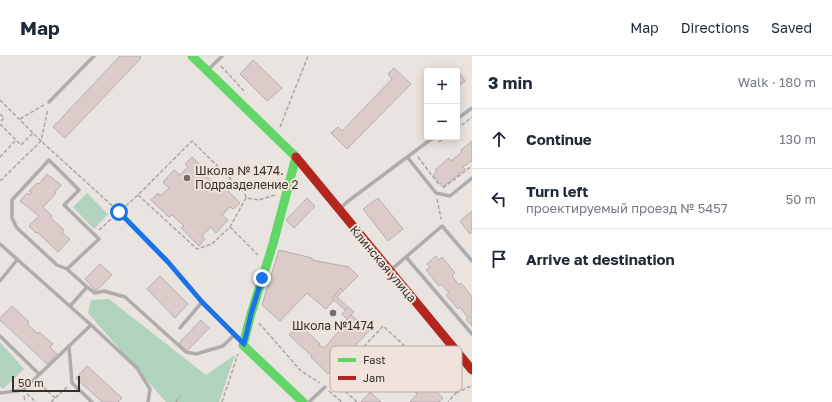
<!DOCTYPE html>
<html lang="en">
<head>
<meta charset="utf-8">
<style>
  body { margin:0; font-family:"Golos Text",sans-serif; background:#f2f2f3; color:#1f2937 }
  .controls { position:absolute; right:12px; top:12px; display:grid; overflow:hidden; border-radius:4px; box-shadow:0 2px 10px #0003 }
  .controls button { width:36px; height:36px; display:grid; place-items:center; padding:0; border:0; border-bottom:1px solid #e0e1e3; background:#fff; color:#1f2937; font:20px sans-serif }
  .scale { position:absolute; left:12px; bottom:10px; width:68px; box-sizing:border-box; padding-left:4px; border:2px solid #34302c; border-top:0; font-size:11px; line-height:14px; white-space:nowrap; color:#34302c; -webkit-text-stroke:3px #efe3db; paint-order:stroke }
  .stop { position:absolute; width:12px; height:12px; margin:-9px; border:3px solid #1a73e8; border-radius:50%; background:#fff }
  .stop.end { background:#1a73e8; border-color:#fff; box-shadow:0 1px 4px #0008 }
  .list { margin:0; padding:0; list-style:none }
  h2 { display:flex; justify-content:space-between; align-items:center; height:52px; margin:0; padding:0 16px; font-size:17px }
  h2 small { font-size:13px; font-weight:400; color:#747a83 }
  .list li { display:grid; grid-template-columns:26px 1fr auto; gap:12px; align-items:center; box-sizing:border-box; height:60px; padding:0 16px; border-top:1px solid #e0e1e3 }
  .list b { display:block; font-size:15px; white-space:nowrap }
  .list p { margin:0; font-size:13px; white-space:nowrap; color:#747a83 }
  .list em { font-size:13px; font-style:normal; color:#747a83 }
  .icon { flex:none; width:22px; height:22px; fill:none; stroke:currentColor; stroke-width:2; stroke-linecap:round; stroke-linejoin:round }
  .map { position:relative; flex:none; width:472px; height:346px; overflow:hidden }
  header { display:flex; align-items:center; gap:24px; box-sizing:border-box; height:56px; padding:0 20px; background:#fff; border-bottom:1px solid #e0e1e3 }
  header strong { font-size:19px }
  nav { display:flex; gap:22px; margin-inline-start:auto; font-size:14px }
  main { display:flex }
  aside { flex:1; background:#fff }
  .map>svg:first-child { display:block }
  .green { fill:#b1d2bd }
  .building { fill:#dcccc9; stroke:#b4afad }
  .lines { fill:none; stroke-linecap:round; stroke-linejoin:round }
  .path { stroke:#a9a7a5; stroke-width:1.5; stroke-dasharray:4 2; stroke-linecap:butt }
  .lane { stroke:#afadab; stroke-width:3.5 }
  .fast { stroke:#63d668; stroke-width:9 }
  .jam { stroke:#b3261e; stroke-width:9 }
  .route { stroke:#1a73e8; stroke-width:5 }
  .poi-dot { fill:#746f6b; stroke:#efe3db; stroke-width:1.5 }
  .labels { text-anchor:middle; stroke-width:4; stroke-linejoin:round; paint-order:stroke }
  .poi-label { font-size:12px; fill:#34302c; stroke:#efe3db; text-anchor:start }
  .street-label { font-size:12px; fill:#34302c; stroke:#efe3db }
  .key { fill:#efe3db; stroke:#b7ada6; stroke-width:1 }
  .key-label { font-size:11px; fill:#34302c }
</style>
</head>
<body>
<header>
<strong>Map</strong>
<nav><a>Map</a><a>Directions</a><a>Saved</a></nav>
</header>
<main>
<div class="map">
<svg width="472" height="346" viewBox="0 0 472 346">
  <rect width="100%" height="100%" fill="#eae4e0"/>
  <g class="green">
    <path d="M87 137 108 158 94 173 73 151Z"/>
    <path d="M109 243 206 319 235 299 219 346H166L88 257 91 244Z"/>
    <path d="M0 286 24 313 3 333 0 330Z"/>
  </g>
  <g class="building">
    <path d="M120 0H140L141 2 65 82 53 71Z"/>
    <path d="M253 4 282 32 267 45 240 18Z"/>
    <path d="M394 12 411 28 347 93 331 77 338 71 342 75 392 23 388 18Z"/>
    <path d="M461 19 465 25 457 31V21Z"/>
    <path d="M472 85V106L471 105 463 111 465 113 443 131 433 119 437 116 435 114 449 102 451 105 462 96 461 94Z"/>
    <path d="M192 101 210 118 207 121 219 132 222 129 240 147 233 153 230 151 222 159 228 164 216 177 211 171 202 180 205 183 199 190 181 172 184 170 172 159 169 161 151 144 158 137 160 140 169 132 163 126 174 114 180 119 188 111 185 108Z"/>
    <path d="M47 118 61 129 55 136 56 137 43 151 52 160 51 162 64 174 62 177 70 183 58 196 37 176 36 177 29 170 39 160 20 145 27 137 29 139 31 136 29 135 37 127 39 128Z"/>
    <path d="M307 142 315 150 294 172 286 164Z"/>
    <path d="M378 142 403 173 388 185 363 153Z"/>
    <path d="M472 155V176L470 178 460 165Z"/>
    <path d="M279 194 312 202V204L349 211 358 220 343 235 341 232 332 242 334 244 326 253 307 237 280 265 262 249Z"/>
    <path d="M436 200 439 204 442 201 455 217 452 220 459 229 461 227 472 241 471 243 472 244V270L466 263 468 262 460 251 458 253 446 239 449 237 441 228 439 230 426 214 430 211 427 208Z"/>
    <path d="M100 208 112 219 96 235 85 223Z"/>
    <path d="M160 220 188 248 175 262 147 233Z"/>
    <path d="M341 232 343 235 337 241 348 251 345 254 332 242Z"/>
    <path d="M12 250 29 266 27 268 38 278 39 276 53 288 50 291 57 298 47 308 0 264V262Z"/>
    <path d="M348 251 354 256 347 263 342 258Z"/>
    <path d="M351 259 370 274 328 318 311 301 312 300 289 279 299 268 320 288 319 289 324 292 341 273 339 271Z"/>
    <path d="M201 264 209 272 187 295 179 287Z"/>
    <path d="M87 310 122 342 118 346H102L76 322Z"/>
    <path d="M425 325 443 342 439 346H410L417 338 415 336Z"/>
    <path d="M370 336 381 346H361Z"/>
  </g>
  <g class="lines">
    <g class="path">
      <path d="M221 10 244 35"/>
      <path d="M0 44 41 85 119 156 164 201"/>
      <path d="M0 58 4 62 0 66"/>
      <path d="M20 63 44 49"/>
      <path d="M0 68 21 89 33 77"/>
      <path d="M280 71 308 0"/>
      <path d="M457 73 472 61"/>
      <path d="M439 86 445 81"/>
      <path d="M0 101 16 84"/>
      <path d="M418 101 440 130"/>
      <path d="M0 125 41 85 48 53"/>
      <path d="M443 132 472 110"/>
      <path d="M138 139 197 193 212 188 230 171 246 142"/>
      <path d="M437 143 441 163"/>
      <path d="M230 171 258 199"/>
      <path d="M99 174 138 139 192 85 245 137 246 142 259 144 275 139"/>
      <path d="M259 267 301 315 320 327"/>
      <path d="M39 327 55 342"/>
      <path d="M329 335 342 346"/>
      <path d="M456 337 471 330"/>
      <path d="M27 338 36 346"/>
      <path d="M24 340 25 346"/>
      <path d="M51 346 67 331"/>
      <path d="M176 346 180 340"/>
      <path d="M222 346 238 298"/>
      <path d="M357 346 333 324 383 270 456 337 448 346"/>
    </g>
    <g class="lane">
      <path d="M208 14 222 0"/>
      <path d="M49 46 94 0"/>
      <path d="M457 63 472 52"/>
      <path d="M408 102 436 137 450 140 472 122"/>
      <path d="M341 152 347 146 434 81"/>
      <path d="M0 188 91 269"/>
      <path d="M406 201 472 278"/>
      <path d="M168 206 202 246"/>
      <path d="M67 213 57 209 17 172 12 162V144L49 104 79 134 64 149 99 183 67 213 87 231 95 237 104 235 125 241 186 296 196 298 223 290 234 279 241 286"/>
      <path d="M392 213 442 170 472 205"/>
      <path d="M0 225 17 204"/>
      <path d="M71 249 87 231"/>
      <path d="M180 272 202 246 234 279"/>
      <path d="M0 280 39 318"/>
      <path d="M69 290 72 327 92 346"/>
      <path d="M0 337 23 334 91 269 137 312 150 333 148 346"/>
      <path d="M309 346 325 331"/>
    </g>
    <path class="fast" d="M192 0 296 101 273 188 251 258 243 289 303 346"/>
    <path class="jam" d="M296 101 472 314"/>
  </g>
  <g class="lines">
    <path class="route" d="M119 156 168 206 202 246 244 288 251 258 262 222"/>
  </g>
  <g class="poi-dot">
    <circle cx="187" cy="122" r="4"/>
    <circle cx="333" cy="257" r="4"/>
  </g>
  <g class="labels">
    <g class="poi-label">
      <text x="195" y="119">Школа № 1474.<tspan x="195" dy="14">Подразделение 2</tspan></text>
      <text x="333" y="274" text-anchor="middle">Школа №1474</text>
    </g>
    <g class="street-label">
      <text transform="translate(383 208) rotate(50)" y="4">Клинская улица</text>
    </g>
  </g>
  <rect x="330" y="290" width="132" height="46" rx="6" class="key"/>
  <rect x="338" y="302" width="18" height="4" fill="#63d668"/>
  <rect x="338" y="320" width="18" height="4" fill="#b3261e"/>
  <g class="key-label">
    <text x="363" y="308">Fast</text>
    <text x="363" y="326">Jam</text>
  </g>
</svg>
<div class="controls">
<button>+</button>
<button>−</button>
</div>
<div class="scale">50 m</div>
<div class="stop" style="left:119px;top:156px"></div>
<div class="stop end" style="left:262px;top:222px"></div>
</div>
<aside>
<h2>3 min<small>Walk · 180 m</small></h2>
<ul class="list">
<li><svg class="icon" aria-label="ahead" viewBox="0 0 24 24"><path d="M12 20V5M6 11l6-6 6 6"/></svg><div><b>Continue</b></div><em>130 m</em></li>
<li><svg class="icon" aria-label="left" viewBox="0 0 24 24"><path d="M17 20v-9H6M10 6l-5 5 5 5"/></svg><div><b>Turn left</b><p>проектируемый проезд № 5457</p></div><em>50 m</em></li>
<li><svg class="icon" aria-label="arrive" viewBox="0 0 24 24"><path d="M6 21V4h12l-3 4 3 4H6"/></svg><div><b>Arrive at destination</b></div></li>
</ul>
</aside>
</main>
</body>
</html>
